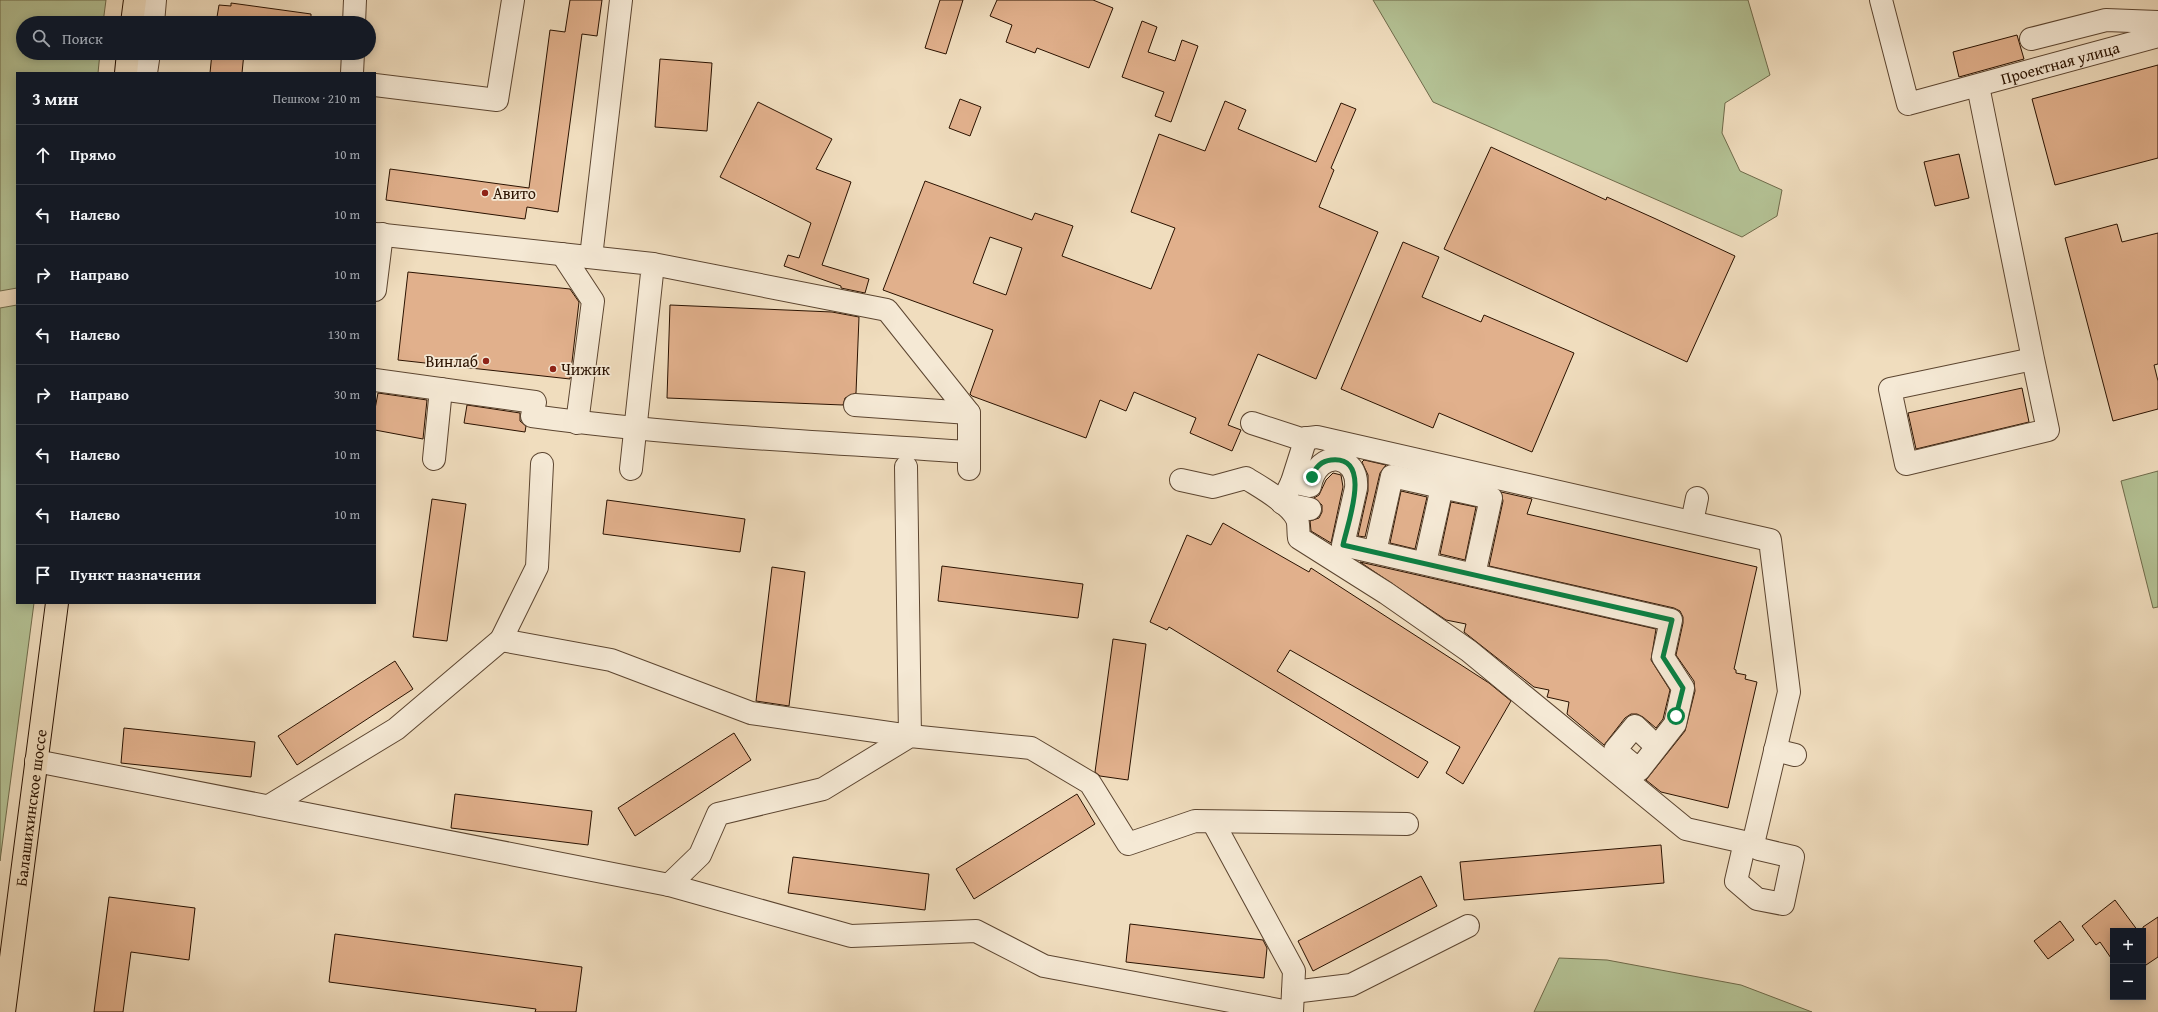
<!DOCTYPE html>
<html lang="ru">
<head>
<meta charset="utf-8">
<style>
  body { margin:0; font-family:"Gentium Book Plus",serif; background:#242831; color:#f1f3f6 }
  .controls { position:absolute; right:12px; bottom:12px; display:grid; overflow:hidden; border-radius:0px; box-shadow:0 2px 10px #0003 }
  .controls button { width:36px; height:36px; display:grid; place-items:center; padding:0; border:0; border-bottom:1px solid #363941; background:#171b24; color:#f1f3f6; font:20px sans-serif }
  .stop { position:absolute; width:12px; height:12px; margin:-9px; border:3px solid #0b8043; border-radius:50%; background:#fff }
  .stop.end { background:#0b8043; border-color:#fff; box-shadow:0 1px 4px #0008 }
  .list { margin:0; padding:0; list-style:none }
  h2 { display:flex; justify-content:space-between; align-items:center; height:52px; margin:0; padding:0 16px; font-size:17px }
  h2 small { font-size:13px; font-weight:400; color:#9ea1a6 }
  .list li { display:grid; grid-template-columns:26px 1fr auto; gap:12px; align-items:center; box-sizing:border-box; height:60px; padding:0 16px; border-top:1px solid #363941 }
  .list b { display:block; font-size:15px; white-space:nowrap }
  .list em { font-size:13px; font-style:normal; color:#9ea1a6 }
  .icon { flex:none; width:22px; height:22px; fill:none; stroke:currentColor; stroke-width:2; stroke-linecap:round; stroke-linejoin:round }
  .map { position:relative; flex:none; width:2158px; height:1012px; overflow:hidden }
  .search { position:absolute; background:#171b24; box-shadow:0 2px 10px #0003; left:16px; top:16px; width:360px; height:44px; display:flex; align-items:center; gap:10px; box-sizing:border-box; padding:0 14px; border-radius:22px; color:#9ea1a6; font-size:15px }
  .panel { position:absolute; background:#171b24; box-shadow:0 2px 10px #0003; left:16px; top:72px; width:360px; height:532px; border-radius:0px }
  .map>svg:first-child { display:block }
  .green { fill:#b4c295; stroke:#6f6a4a }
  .building { fill:#e1b08c; stroke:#2a1200; fill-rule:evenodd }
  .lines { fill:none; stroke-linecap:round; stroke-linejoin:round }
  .minor-casing { stroke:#5c4530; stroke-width:24 }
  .major-casing { stroke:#2a1200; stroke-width:24 }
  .minor { stroke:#f5e9d5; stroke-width:22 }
  .major { stroke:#f0ddbe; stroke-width:22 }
  .route { stroke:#0b8043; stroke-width:5 }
  .poi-dot { fill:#8f2418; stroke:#f5e9d5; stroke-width:1.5 }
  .labels { text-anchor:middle; stroke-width:3.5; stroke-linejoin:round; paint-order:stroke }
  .street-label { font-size:16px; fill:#2a1200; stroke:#f5e9d5 }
  .poi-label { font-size:16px; fill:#2a1200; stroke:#f5e9d5; text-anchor:start }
</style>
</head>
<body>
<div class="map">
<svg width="2158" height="1012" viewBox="0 0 2158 1012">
  <rect width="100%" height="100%" fill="#f0ddbe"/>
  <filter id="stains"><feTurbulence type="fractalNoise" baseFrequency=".005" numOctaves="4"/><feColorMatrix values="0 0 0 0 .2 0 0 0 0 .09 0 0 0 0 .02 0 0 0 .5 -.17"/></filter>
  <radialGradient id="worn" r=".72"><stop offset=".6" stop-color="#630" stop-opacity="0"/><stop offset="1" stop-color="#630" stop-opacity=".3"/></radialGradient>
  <g class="green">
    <path d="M0 0H106L103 23H23V53H100L98 73H17V288L0 291Z"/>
    <path d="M1373 0H1748L1770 75 1725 103 1722 133 1740 171 1782 190 1777 216 1742 237 1433 102Z"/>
    <path d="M17 305V603H34L0 861V308Z"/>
    <path d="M2158 471V607L2153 608 2121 481Z"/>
    <path d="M1559 958 1607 960 1741 985 1812 1012H1534Z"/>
  </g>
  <g class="building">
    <path d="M570 0H602L597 36 582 34 558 212 527 207 525 219 386 200 390 169 529 188 550 30 565 32Z"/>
    <path d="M940 0H963L946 54 925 48Z"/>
    <path d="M997 0H1093L1113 8 1089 68 1037 48 1035 53 1006 42 1012 25 990 16Z"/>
    <path d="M231 3 311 14V23H216L219 5 231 6Z"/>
    <path d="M1142 21 1157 27 1148 52 1175 61 1182 40 1198 46 1171 122 1155 116 1164 92 1122 77Z"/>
    <path d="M2017 35 2024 59 1959 77 1953 52Z"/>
    <path d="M212 53H244L242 73H210Z"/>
    <path d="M660 59 712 63 707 131 655 127Z"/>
    <path d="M2158 65V158L2055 185 2032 99Z"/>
    <path d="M960 99 981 107 970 136 949 128Z"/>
    <path d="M1225 101 1246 110 1238 129 1316 162 1341 103 1356 109 1331 168 1334 170 1319 207 1378 232 1316 379 1258 354 1228 425 1241 430 1232 451 1190 433 1196 418 1134 392 1126 411 1100 400 1086 438 972 396 970 394 993 330 883 290 925 181 1032 220 1035 213 1073 226 1062 256 1151 289 1175 228 1131 212 1159 134 1205 151ZM990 237 1022 248 1006 295 973 283Z"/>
    <path d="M758 102 832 139 816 169 851 182 822 265 869 279 865 293 841 288V286L784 266 788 255 799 258 811 223 720 177Z"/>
    <path d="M1491 147 1606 200 1607 197 1656 219 1735 256 1687 362 1444 249Z"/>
    <path d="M1959 154 1969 198 1935 206 1924 162Z"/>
    <path d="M2117 224 2122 242 2158 233V364L2154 365 2158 381V409L2113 421 2065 238Z"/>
    <path d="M1403 242 1439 257 1422 297 1481 322 1484 315 1574 353 1532 452 1439 413 1433 428 1341 389Z"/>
    <path d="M408 272 570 289 579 302 570 379 398 360Z"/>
    <path d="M670 305 832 312 859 317 856 393 845 398 843 405 667 398Z"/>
    <path d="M2022 388 2029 422 1916 449 1908 413Z"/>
    <path d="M378 393 427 400 423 439 375 430V409Z"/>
    <path d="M467 405 520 413V421L526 426 525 432 464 423Z"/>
    <path d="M1364 460 1386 465 1380 473 1365 537 1358 536 1368 491V475L1362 462Z"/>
    <path d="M1333 473 1341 475 1343 487 1331 543 1311 531 1310 521 1319 518 1322 512V505L1314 498 1319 495 1326 480Z"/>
    <path d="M1401 491 1427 497 1415 549 1390 543Z"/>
    <path d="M1501 492 1532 499 1527 514 1757 567 1734 669 1736 670V673L1746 675 1745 679 1757 682 1728 808 1661 792 1646 780 1685 731 1695 691 1694 681 1676 655 1683 623V617L1680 611 1674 608 1489 566 1503 501Z"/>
    <path d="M432 499 466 504 447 641 413 637Z"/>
    <path d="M607 500 745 519 740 552 603 534Z"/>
    <path d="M1451 502 1476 507 1465 560 1440 554Z"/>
    <path d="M1223 523 1309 572 1311 568 1489 683 1511 701 1463 784 1446 773 1460 747 1290 650 1277 671 1428 762 1418 778 1169 627 1167 630 1150 622 1187 535 1211 545Z"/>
    <path d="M1360 562 1656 629 1651 660 1670 690 1663 719 1656 728 1643 717 1637 714H1631L1625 718 1604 745 1567 714 1569 702 1547 697 1549 690 1534 687 1464 632 1466 624 1446 620Z"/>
    <path d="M942 566 1083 584 1078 618 938 601Z"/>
    <path d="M772 567 805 572 789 706 756 701Z"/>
    <path d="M1113 639 1146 644 1128 780 1100 776 1095 772Z"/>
    <path d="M395 661 413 689 297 765 278 736Z"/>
    <path d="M124 728 255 742 251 777 121 763Z"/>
    <path d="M734 733 751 760 635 836 618 808Z"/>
    <path d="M455 794 592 811 588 845 451 828Z"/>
    <path d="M1077 794 1095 824 974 899 956 869Z"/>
    <path d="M1661 845 1664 883 1464 900 1460 862Z"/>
    <path d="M793 857 929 874 925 910 788 893Z"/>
    <path d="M1421 876 1437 906 1313 971 1298 941Z"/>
    <path d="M109 897 195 908 189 960 131 952 123 1012H94Z"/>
    <path d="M2115 900 2138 931H2113V961L2100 942 2096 945 2082 926Z"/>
    <path d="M2158 917V957L2143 967V927Z"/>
    <path d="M2060 921 2074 940 2048 959 2034 941Z"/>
    <path d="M1130 924 1263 940 1267 948 1264 978 1126 962Z"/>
    <path d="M335 934 582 967 576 1012H535L536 1009 329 982Z"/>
  </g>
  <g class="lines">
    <g class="minor-casing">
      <g id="minor">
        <path id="s1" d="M1881 0 1908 104 2158 36"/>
        <path d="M153 23 155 0"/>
        <path d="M354 23 355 0"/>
        <path d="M2031 39 2106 20 2158 22"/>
        <path d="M146 73 149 53"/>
        <path d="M352 73 353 53"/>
        <path d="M375 85 497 100 513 0"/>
        <path d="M1978 86 2033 359 1890 389 1906 464 2048 430 2033 359"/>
        <path d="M375 234 653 264 631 469"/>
        <path d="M562 254 593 301 577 423"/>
        <path d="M591 257 621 0"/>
        <path d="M653 264 887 310 969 413V469"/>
        <path d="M375 290 382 234"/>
        <path d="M375 380 535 402 532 416C677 436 824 442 969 452"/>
        <path d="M855 405 969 413"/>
        <path d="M1306 438 1292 482 1282 503 1310 509"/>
        <path d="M434 459 441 389"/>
        <path d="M542 464 537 567 501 640 611 660 751 713 910 736 906 467"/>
        <path d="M1181 480 1213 487 1246 478C1260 487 1290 503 1297 519 1299 524 1298 533 1299 538L1386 593 1469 651 1686 829 1753 844 1789 692 1770 540 1317 437 1301 439 1252 423"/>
        <path d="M1292 482 1310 486C1318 447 1359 454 1356 488L1343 545 1671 620 1663 657 1683 688 1675 724 1639 770 1615 750 1635 726 1657 747"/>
        <path d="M1692 522 1697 498"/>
        <path d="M1375 552 1392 476 1491 498 1474 575"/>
        <path d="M1425 563 1442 487"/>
        <path d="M1775 750 1795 755"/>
        <path d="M36 761 669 885 851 936 976 931 1044 966 1289 1012"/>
        <path d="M269 806 396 729 501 640"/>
        <path d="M1213 822 1294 971 1292 1012"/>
        <path d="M1745 842 1736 881 1757 899 1783 904 1793 857 1759 849 1753 844"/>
        <path d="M669 885 700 855 718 814 823 789 910 736 1031 748 1090 783 1128 844 1195 821 1407 824"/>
        <path d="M1293 992 1351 985 1468 926"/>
      </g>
    </g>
    <g class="major-casing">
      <g id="major">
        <path d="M132 23 135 0"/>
        <path d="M126 73 128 53"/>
        <path id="s2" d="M4 1012 57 603"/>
      </g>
    </g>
    <use href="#minor" class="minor"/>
    <use href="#major" class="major"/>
  </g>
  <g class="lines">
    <path class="route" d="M1312 477C1315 468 1321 461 1331 460 1374 455 1347 525 1343 545L1672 620 1663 657 1683 688 1676 716"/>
  </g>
  <g class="poi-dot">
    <circle cx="485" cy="193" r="4"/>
    <circle cx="486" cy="361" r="4"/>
    <circle cx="553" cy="369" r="4"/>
  </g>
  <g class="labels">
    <g class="street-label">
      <text dy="6" stroke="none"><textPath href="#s1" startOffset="265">Проектная улица</textPath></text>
      <text dy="6" stroke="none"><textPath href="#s2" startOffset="206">Балашихинское шоссе</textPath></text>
    </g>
    <g class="poi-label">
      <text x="493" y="199">Авито</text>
      <text x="478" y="367" text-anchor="end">Винлаб</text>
      <text x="561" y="375">Чижик</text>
    </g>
  </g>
  <rect width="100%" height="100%" filter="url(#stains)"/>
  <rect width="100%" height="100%" fill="url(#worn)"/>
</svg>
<div class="controls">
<button>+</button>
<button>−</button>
</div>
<div class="stop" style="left:1676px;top:716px"></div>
<div class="stop end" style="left:1312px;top:477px"></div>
<div class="search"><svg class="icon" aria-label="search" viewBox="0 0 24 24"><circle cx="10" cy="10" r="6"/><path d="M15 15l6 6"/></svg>Поиск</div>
<section class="panel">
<h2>3 мин<small>Пешком · 210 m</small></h2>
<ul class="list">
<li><svg class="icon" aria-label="ahead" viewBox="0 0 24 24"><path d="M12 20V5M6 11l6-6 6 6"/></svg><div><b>Прямо</b></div><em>10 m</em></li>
<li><svg class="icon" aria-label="left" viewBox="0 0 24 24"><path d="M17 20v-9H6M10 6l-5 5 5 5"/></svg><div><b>Налево</b></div><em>10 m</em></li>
<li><svg class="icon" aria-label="right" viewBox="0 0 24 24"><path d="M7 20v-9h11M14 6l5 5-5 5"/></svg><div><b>Направо</b></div><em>10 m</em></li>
<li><svg class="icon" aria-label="left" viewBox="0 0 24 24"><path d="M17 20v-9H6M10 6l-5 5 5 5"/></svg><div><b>Налево</b></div><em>130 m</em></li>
<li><svg class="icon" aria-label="right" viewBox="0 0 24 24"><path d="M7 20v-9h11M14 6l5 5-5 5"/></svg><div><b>Направо</b></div><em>30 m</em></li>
<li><svg class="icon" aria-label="left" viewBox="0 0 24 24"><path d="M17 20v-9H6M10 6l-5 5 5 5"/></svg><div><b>Налево</b></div><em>10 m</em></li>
<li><svg class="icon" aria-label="left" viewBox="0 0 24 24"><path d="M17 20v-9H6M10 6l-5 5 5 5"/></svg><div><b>Налево</b></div><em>10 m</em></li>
<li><svg class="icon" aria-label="arrive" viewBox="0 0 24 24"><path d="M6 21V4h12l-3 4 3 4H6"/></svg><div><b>Пункт назначения</b></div></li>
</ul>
</section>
</div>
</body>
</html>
